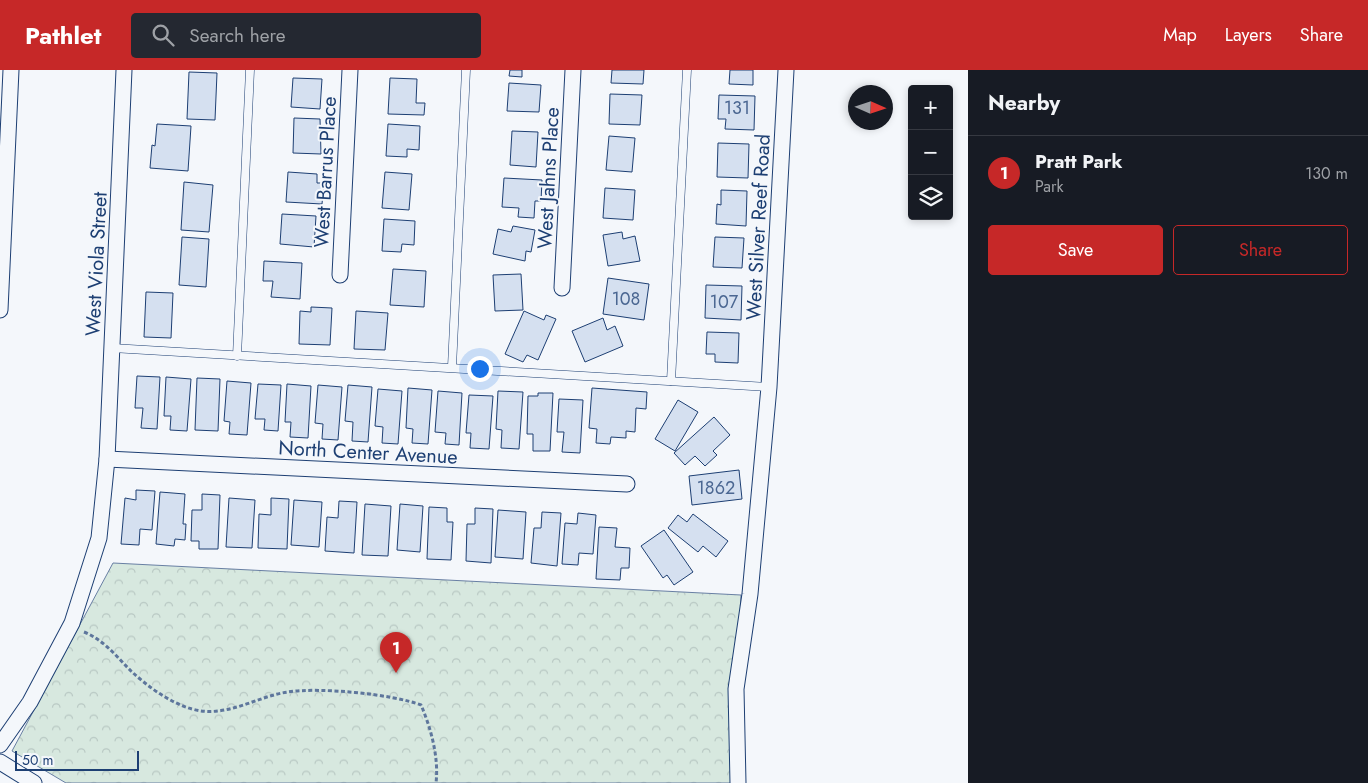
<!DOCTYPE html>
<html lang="en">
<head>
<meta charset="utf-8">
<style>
  body { margin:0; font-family:Jost,sans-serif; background:#242831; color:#f1f3f6 }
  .controls { position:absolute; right:15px; top:15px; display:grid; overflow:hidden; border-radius:5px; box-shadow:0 2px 8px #0003 }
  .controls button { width:45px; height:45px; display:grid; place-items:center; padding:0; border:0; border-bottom:1px solid #363941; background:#171b24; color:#f1f3f6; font:25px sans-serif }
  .compass { position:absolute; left:848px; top:15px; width:45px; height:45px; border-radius:50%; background:#171b24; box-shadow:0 2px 8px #0003; rotate:93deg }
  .scale { position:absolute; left:15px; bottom:12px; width:124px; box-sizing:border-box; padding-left:5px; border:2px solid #1d3f73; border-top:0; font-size:14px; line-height:18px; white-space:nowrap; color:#1d3f73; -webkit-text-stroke:4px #f4f7fb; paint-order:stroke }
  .you { position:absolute; left:479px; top:298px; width:18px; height:18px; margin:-12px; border:4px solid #fff; border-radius:50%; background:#1a73e8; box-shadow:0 0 0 8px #1a73e833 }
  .badge { display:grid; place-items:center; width:32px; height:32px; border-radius:50%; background:#c62828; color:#fff; font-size:16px; font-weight:700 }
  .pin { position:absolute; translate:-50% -41px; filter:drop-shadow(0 1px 2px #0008) }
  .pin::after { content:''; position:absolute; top:26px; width:18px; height:15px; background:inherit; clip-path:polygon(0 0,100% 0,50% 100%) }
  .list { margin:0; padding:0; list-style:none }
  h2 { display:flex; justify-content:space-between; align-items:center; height:65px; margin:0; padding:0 20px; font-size:21px }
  h2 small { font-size:16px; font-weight:400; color:#9ea1a6 }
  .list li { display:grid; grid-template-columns:32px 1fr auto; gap:15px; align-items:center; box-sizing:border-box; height:75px; padding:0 20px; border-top:1px solid #363941 }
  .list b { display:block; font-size:19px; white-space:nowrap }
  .list p { margin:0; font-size:16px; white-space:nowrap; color:#9ea1a6 }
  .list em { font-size:16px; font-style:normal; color:#9ea1a6 }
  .actions { display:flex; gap:10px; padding:15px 20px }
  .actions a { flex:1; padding:11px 0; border:1px solid #c62828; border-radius:5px; text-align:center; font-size:18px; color:#c62828 }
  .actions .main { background:#c62828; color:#fff }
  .icon { flex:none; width:28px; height:28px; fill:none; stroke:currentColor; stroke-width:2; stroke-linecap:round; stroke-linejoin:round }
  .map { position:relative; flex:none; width:968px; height:713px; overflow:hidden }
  header { display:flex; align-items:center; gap:30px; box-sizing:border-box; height:70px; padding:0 25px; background:#c62828; color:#fff }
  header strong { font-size:24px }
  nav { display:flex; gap:28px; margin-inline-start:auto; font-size:18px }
  .search { width:350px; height:45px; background:#242831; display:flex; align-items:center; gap:12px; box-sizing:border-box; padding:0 18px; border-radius:5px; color:#9ea1a6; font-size:19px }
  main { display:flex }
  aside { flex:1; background:#171b24 }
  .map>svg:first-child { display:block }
  .forest { fill:url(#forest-crowns); stroke:#687fa3 }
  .building { fill:#d5e0f0; stroke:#1d3f73 }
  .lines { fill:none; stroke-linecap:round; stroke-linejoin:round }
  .service-casing { stroke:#1d3f73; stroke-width:9 }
  .minor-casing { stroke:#1d3f73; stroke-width:17 }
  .path { stroke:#5e769c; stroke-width:3; stroke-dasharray:4 2.5; stroke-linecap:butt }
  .service { stroke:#f4f7fb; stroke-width:8 }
  .minor { stroke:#f4f7fb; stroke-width:15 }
  .labels { text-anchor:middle; stroke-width:4; stroke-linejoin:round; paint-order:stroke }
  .number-label { font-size:18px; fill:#4b6792 }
  .street-label { font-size:20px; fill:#1d3f73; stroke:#f4f7fb }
</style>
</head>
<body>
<header>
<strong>Pathlet</strong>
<div class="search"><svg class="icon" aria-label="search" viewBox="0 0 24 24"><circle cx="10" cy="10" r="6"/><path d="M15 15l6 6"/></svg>Search here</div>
<nav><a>Map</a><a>Layers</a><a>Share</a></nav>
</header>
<main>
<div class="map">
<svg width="968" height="713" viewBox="0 0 968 713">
  <defs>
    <pattern id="forest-crowns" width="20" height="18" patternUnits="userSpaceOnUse" patternTransform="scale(1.25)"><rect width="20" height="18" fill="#d7e8df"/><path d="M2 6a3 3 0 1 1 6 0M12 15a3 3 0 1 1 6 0" fill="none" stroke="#b8c8c3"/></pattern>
  </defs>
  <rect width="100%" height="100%" fill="#f4f7fb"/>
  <path class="forest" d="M113 493 741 525 733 713H66L12 681Z"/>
  <g class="building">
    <path d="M510 0H522V7L509 6Z"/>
    <path d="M612 0H644L643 14 611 13Z"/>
    <path d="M730 0H753V15L729 14Z"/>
    <path d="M189 2 217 3 215 50 187 49Z"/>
    <path d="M293 8 322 9 320 39 291 37Z"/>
    <path d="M390 8 417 9 416 33H425L424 45 388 44Z"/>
    <path d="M509 13 541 15 539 42 507 41Z"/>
    <path d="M610 24 642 25 640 55 609 54Z"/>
    <path d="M719 25 755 26 754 60 725 59 726 49H718Z"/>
    <path d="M294 48 320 49 321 84 293 83Z"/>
    <path d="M157 54 191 56 188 101 150 98 152 75 155 76Z"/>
    <path d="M388 54 420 56 419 80 407 79V87L386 86Z"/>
    <path d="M512 61 538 62 536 97 510 95Z"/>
    <path d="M609 66 635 68 632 102 606 100Z"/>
    <path d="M718 73 749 74 748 108 717 107Z"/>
    <path d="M288 102 317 104V113H324L322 134 286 132Z"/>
    <path d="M385 102 412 104 409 140 382 138Z"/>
    <path d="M504 108 542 110 541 131H535L534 148 518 147 519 138 502 137Z"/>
    <path d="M184 112 213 115 209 162 181 160Z"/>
    <path d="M605 118 635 120 633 150 603 148Z"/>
    <path d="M721 120 747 121 746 156 716 154 717 134 721 135Z"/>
    <path d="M282 144 316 146 314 177 280 174Z"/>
    <path d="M384 149 415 151 414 175 402 174 401 182 382 181Z"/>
    <path d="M513 156 535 160 531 182 526 181 525 191 493 184 498 159 511 162Z"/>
    <path d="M622 162 623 169 635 166 640 191 608 196 603 165Z"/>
    <path d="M182 167 209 169 206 217 179 215Z"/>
    <path d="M715 167 744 168 742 198 713 197Z"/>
    <path d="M264 191 302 193 300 229 271 227 273 211H263Z"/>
    <path d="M393 199 426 201 424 237 390 235Z"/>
    <path d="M521 204 523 240 495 241 493 205Z"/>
    <path d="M608 208 649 214 644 250 603 244Z"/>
    <path d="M706 215 742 216 741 250 705 248Z"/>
    <path d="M146 222 173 223 171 268 144 267Z"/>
    <path d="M311 237 332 238 330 275 299 274 300 241 311 242Z"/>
    <path d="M356 241 388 243 385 280 354 279Z"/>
    <path d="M524 241 544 250 546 245 556 249 538 290 527 285 523 292 505 284Z"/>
    <path d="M603 248 607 260 615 256 623 276 585 292 572 261Z"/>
    <path d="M707 262 739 263 738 293 715 292V284H706Z"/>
    <path d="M137 306 160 307 157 359 141 358 143 338H135Z"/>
    <path d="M166 307 191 309 187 361 170 360 171 346H164Z"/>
    <path d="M197 308 220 309 218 361 195 360Z"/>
    <path d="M227 311 251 313 247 365 229 364 230 352 224 351Z"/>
    <path d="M258 314 281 315 278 361 264 360 265 349H255Z"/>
    <path d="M287 314 311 316 308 368 290 367 291 352H285Z"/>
    <path d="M318 315 342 317 338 370 322 369 323 354 315 353Z"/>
    <path d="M348 315 372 317 368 372 352 371 353 352 345 351Z"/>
    <path d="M408 318 432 320 428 374 412 373 413 359 406 358Z"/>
    <path d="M592 318 647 322 646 339 636 338 635 362 626 361V368L611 367 610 374 596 373 597 359 589 358Z"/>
    <path d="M378 319 402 321 398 374 382 373 383 357 375 356Z"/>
    <path d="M438 321 462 323 459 375 445 374 446 363 435 362Z"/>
    <path d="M498 321 523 322 519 379 501 378 502 360 496 359Z"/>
    <path d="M538 323H553L550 381H533V364H527L528 326H538Z"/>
    <path d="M469 325 493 326 489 379 470 378 471 363H466Z"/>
    <path d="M559 329 583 330 580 383 562 382 564 362H557Z"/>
    <path d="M678 330 698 342 675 381 655 369Z"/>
    <path d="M714 347 730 365 713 381 717 385 705 396 695 386 685 395 674 383Z"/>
    <path d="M739 400 742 429 692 435 689 406Z"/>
    <path d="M136 420 155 421 152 460 140 459 139 475 121 474 125 428 136 430Z"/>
    <path d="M160 422 185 424 183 454H186L185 470 175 469 174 476 156 474Z"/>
    <path d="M202 424 220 425 218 479H199V471H191L192 440H202Z"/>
    <path d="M229 428 255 430 252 478 226 477Z"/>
    <path d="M271 428 289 429 287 479 258 478 259 444 271 445Z"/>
    <path d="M294 430 322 432 319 477 291 475Z"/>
    <path d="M339 431 357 432 354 483 325 481 327 447 338 448Z"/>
    <path d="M365 434 391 436 388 486 362 485Z"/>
    <path d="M400 434 423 436 420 482 397 480Z"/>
    <path d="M429 437 447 438V452H453L451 490 427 489Z"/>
    <path d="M475 438 493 439 491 493 466 491 467 454H475Z"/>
    <path d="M498 440 526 442 523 489 495 487Z"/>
    <path d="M542 442 561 443 557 496 531 493 534 458H541Z"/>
    <path d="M578 443 596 445 593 484 579 483 578 495 562 494 565 453 577 454Z"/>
    <path d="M693 444 728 471 716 487 703 476 698 482 668 458 678 445 687 452Z"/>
    <path d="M599 457 617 458 615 477 630 478 629 498H621L620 510 596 509Z"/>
    <path d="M664 460 693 502 674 515 667 505 663 508 641 476Z"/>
  </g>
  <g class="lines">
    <g class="service-casing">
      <g id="service">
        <path d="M112 278 769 317"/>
        <path d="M237 286 250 0"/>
        <path d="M452 297 466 0"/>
        <path d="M671 311 687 0"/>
      </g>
    </g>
    <g class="minor-casing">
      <g id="minor">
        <path d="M340 205 350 0"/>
        <path d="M562 218 573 0"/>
        <path d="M0 240 11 0"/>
        <path d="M107 389 627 414"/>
        <path d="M0 675 30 632 72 553 99 468 107 389 124 0"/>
        <path d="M0 692 34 713"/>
        <path d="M738 713 736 619 750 524 769 317 786 0"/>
      </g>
    </g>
    <path class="path" d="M84 562C104 570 117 587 131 601 147 616 170 633 192 639 226 649 257 626 288 622 319 617 392 624 421 635 431 658 439 688 436 713"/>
    <use href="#service" class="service"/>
    <use href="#minor" class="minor"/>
  </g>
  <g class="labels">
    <g class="number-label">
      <text x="737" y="44">131</text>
      <text x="626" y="235">108</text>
      <text x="724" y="238">107</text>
      <text x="716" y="424">1862</text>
    </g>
    <g class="street-label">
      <text transform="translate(325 102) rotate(-87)" y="7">West Barrus Place</text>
      <text transform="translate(548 108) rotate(-87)" y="7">West Jahns Place</text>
      <text transform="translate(758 157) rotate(-87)" y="7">West Silver Reef Road</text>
      <text transform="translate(96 194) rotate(-87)" y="7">West Viola Street</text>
      <text transform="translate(368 382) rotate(3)" y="7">North Center Avenue</text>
    </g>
  </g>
</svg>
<div class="controls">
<button>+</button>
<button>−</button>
<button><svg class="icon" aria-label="layers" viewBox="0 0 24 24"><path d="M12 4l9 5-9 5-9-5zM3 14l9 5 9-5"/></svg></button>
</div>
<svg class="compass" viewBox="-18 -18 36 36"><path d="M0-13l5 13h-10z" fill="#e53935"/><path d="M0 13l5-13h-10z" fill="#9ea1a6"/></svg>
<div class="scale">50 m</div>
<div class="you"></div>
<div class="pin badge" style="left:396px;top:603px">1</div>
</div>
<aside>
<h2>Nearby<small></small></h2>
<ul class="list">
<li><span class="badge">1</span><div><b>Pratt Park</b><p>Park</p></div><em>130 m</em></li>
</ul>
<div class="actions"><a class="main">Save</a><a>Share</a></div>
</aside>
</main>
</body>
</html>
